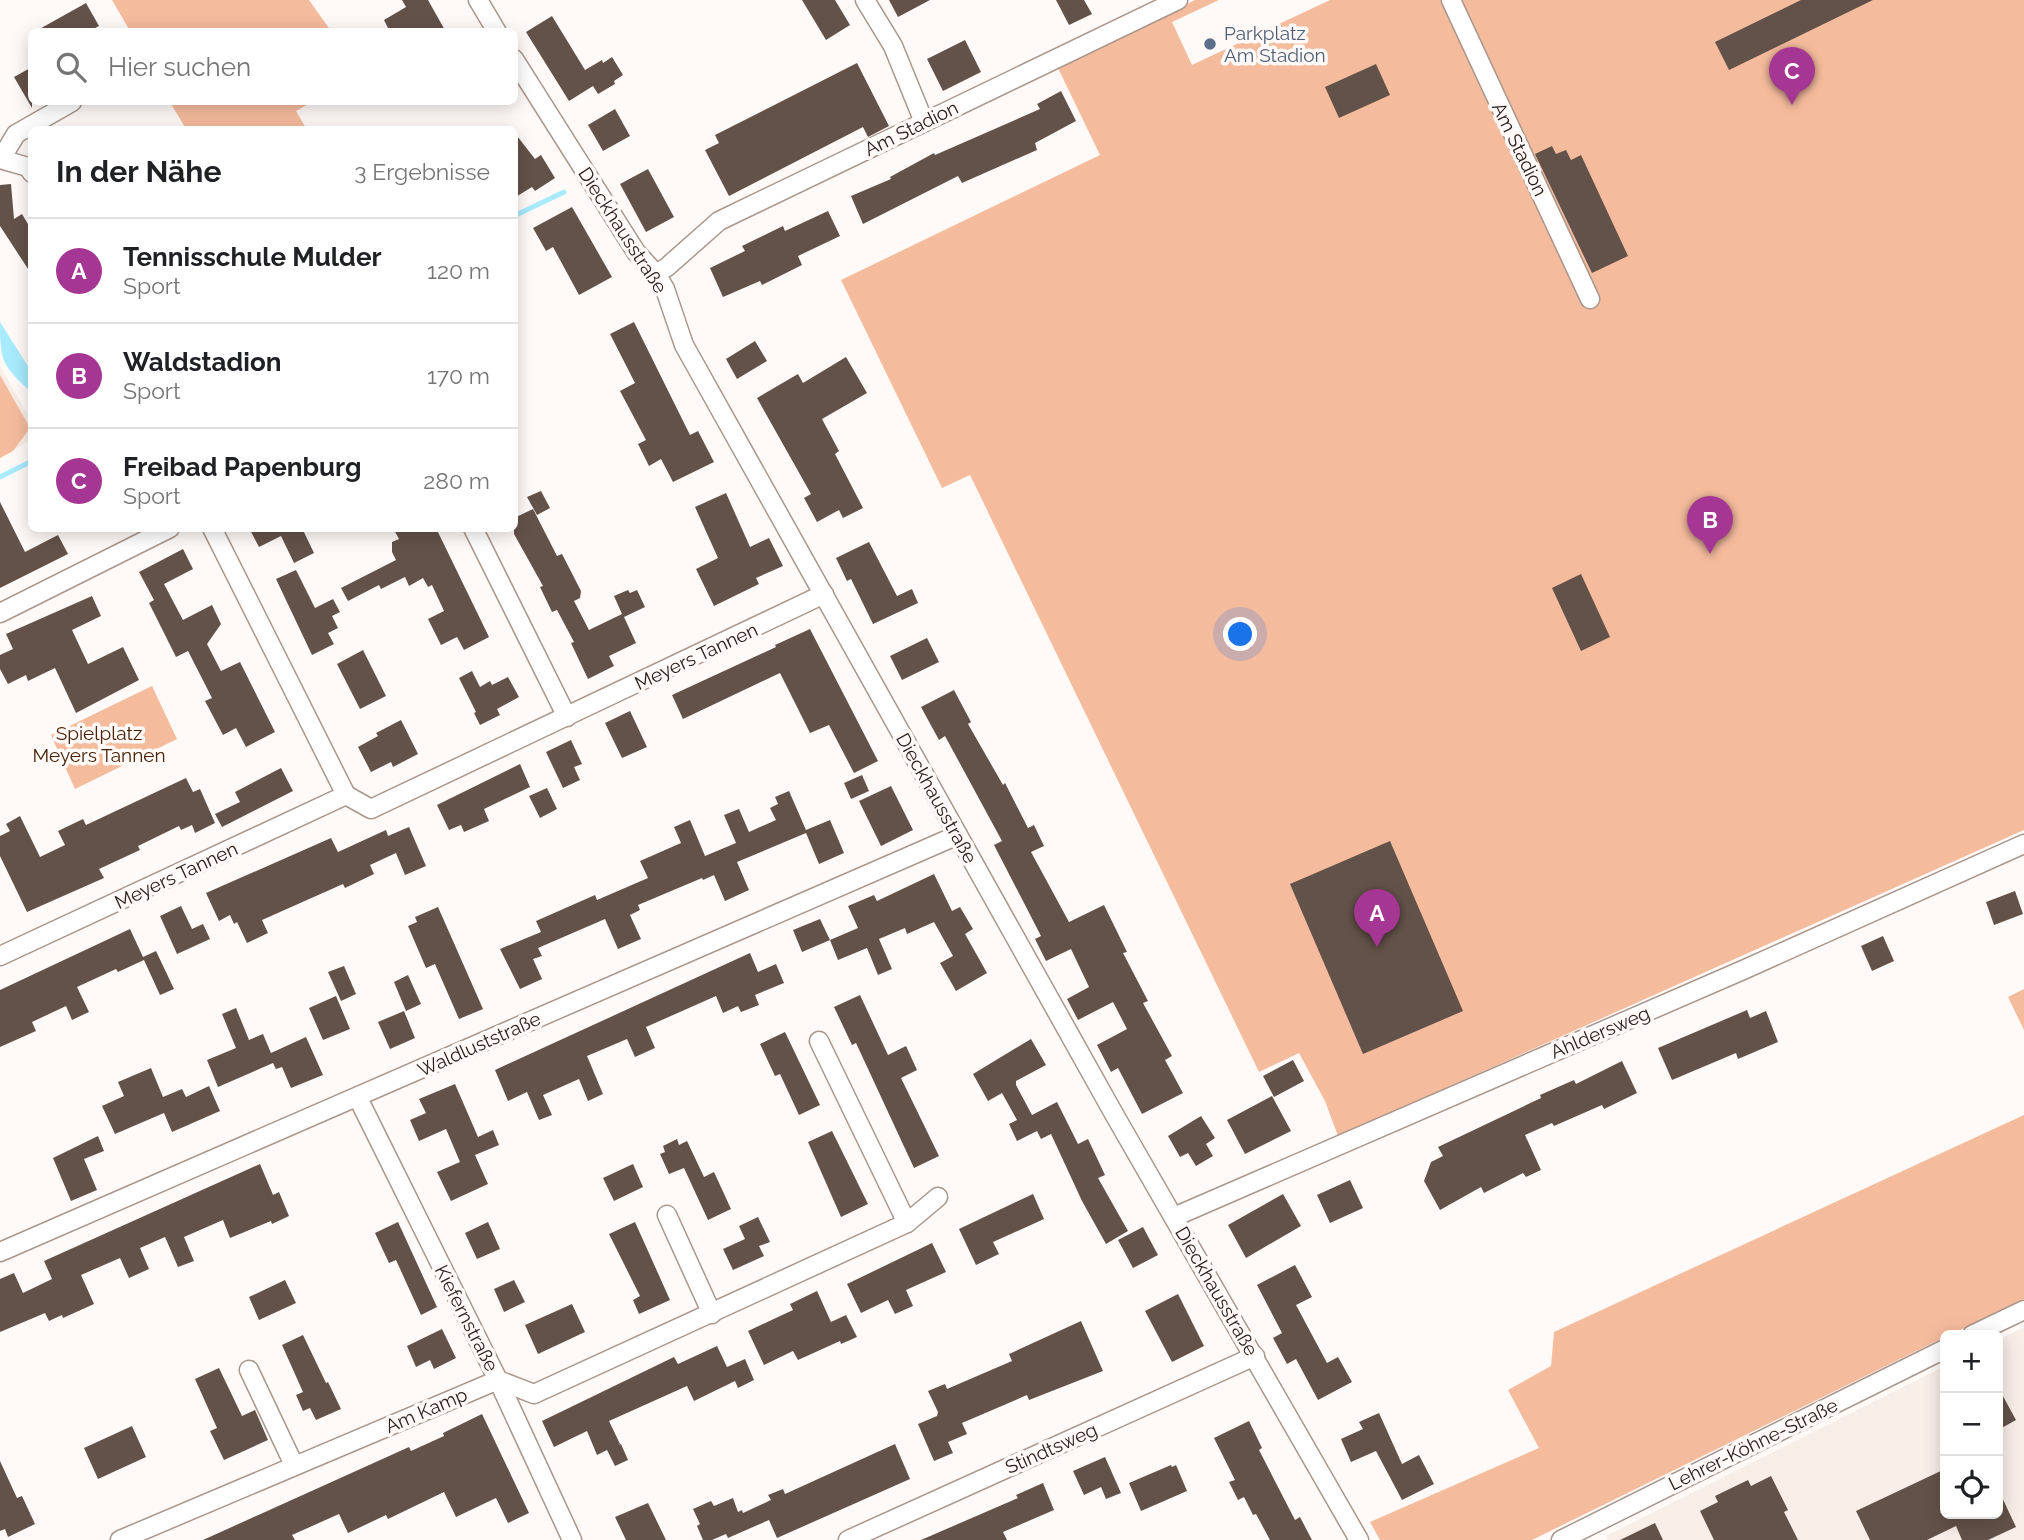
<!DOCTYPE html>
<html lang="de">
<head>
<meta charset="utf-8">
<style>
  body { margin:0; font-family:Raleway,sans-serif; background:#f2f2f2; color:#202124 }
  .controls { position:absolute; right:21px; bottom:21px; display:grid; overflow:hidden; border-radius:10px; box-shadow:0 4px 18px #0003 }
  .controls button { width:63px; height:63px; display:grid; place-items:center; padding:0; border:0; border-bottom:2px solid #e0e0e0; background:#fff; color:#202124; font:35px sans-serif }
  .you { position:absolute; left:1241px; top:635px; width:24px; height:24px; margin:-18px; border:5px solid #fff; border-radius:50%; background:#1a73e8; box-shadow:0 0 0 10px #1a73e833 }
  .badge { display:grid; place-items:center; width:46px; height:46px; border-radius:50%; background:#a63693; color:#fff; font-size:23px; font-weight:700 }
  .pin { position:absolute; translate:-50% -58px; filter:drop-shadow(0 2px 4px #0008) }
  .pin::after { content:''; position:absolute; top:37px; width:24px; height:21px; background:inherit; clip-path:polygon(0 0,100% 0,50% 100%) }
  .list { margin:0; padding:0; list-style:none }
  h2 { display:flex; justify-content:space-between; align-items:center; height:91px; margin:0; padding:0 28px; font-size:30px }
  h2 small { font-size:23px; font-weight:400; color:#757577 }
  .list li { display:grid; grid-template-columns:46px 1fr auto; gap:21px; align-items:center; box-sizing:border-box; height:105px; padding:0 28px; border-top:2px solid #e0e0e0 }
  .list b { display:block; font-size:26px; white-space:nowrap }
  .list p { margin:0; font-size:23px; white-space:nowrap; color:#757577 }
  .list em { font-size:23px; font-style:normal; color:#757577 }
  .icon { flex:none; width:38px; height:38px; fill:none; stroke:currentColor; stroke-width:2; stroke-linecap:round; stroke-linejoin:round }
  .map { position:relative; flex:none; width:2024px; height:1540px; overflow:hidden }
  .search { position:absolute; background:#fff; box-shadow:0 4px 18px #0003; left:28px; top:28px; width:490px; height:77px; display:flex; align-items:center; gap:18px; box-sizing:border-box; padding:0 24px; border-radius:10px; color:#757577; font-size:26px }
  .panel { position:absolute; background:#fff; box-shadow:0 4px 18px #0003; left:28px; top:126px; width:490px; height:406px; border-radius:10px }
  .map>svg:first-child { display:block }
  .built { fill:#f8ede7 }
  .green { fill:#f5bb9d }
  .water { fill:#a8ebfe }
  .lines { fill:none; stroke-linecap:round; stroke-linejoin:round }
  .stream { stroke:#a8ebfe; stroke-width:5 }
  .building { fill:#635249 }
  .minor-casing { stroke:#a9968c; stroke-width:21 }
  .minor { stroke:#fff; stroke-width:18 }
  .service-dot { fill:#5c6f8a; stroke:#fffaf8; stroke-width:2.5 }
  .labels { text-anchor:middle; stroke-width:7; stroke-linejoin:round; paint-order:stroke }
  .service-label { font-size:19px; fill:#4e5e75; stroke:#fffaf8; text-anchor:start }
  .street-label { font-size:19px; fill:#29211e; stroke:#fffaf8 }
  .park-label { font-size:19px; fill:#4a2107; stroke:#fffaf8 }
</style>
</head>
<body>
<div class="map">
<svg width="2024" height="1540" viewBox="0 0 2024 1540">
  <rect width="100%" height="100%" fill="#fffaf8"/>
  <g class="built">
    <path d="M0 366 32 422 31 440 0 458Z"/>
    <path d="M2024 1327V1540H1608L1606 1536 1945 1366V1514H1998V1340Z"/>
  </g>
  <g class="green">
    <path d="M112 0H309L331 31H130Z"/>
    <path d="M1195 0H1219L1172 22 1192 65 1330 0H2024V830L1338 1136 1325 1101 1299 1053 1259 1072 970 475 942 488 841 280 1100 155 1058 68Z"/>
    <path d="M170 102H312L296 111 307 130 186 129Z"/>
    <path d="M0 375 30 428 13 451 0 458Z"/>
    <path d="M152 686 177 739 75 789 51 735Z"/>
    <path d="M2024 989V1030L2008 997Z"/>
    <path d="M2024 1115V1299L1950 1335H1945V1337L1532 1540H1380L1370 1522 1539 1448 1508 1390 1551 1366 1554 1332Z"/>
  </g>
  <path class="water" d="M0 322 31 371V392C2 365 0 362 0 322Z"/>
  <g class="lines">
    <g class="stream">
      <path d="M514 216 564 192"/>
      <path d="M0 477 32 461"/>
    </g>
  </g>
  <g class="building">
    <path d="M402 0H428L446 32H390L384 20 406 7Z"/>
    <path d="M802 0H835L850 25 826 40Z"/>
    <path d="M889 0H930L898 17Z"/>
    <path d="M1056 0H1084L1092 14 1069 25Z"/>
    <path d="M1801 0H1873L1729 70 1715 42Z"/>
    <path d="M86 3 99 26 89 31H36Z"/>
    <path d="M552 16 585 70 602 60 603 63 612 57 623 75 614 81 615 84 598 94 593 86 569 101 526 32Z"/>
    <path d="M965 40 981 72 943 91 927 59Z"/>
    <path d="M857 63 889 126 868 137 863 127 729 196 705 150 719 143 715 135Z"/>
    <path d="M1376 64 1390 95 1339 118 1325 87Z"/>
    <path d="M32 67V108L14 77Z"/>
    <path d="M1061 91 1076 121 1035 143 1037 150 962 183 958 176 863 224 851 196 891 179 890 177 934 153 935 155 1040 109 1037 104Z"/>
    <path d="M615 109 630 136 603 151 588 125Z"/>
    <path d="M514 132 535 159 541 155 555 178 535 191 532 187 514 198Z"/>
    <path d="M1552 146 1556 154 1566 150 1571 160 1581 155 1628 256 1592 273 1535 154Z"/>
    <path d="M648 169 674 217 646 232 620 184Z"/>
    <path d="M11 184 14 219 22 214 32 231V275L0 226V185Z"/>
    <path d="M572 207 612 277 579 295 553 247 546 251 533 228Z"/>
    <path d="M828 211 840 236 798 256 802 265 762 285 760 281 723 297 710 268 745 251 742 246 783 226 785 231Z"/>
    <path d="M634 322 690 435 698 431 714 462 673 482 661 459 649 466 638 444 646 440 620 391 635 383 610 334Z"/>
    <path d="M755 341 767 361 737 379 726 359Z"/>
    <path d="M846 357 867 393 822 419 839 451 835 454 863 508 843 518 839 510 817 522 804 498 811 494 757 398 798 374 803 383Z"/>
    <path d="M541 491 550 508 537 515 527 497Z"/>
    <path d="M726 493 750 547 769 538 783 566 756 578 759 584 714 606 696 569 718 558 695 507Z"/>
    <path d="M0 502 25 552 58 535 68 554 0 588Z"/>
    <path d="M533 509 557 556 562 554 581 591 580 598 574 601 589 630 622 614 614 596 628 590 630 593 637 590 645 607 624 617 636 643 609 656 614 666 588 679 571 643 574 642 557 610 552 612 540 587 543 586 514 534V518Z"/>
    <path d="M249 528H302L314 553 294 563 281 536 259 547Z"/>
    <path d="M393 528H436L489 637 464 650 457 637 441 645 428 619 444 611 432 585 428 587 423 578 409 586 405 577 381 589 379 585 348 601 341 588 396 560 392 552V542L399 539Z"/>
    <path d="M869 542 897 596 912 589 918 603 873 624 851 579 847 581 836 558Z"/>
    <path d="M183 549 193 569 164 584 183 620 212 605 221 624 207 644 221 671 240 662 275 732 246 747 236 728 223 735 205 701 212 698 188 651 176 657 149 603 154 600 139 572Z"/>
    <path d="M296 570 315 608 333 599 340 612 332 616 338 628 328 633 334 644 312 655 276 579Z"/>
    <path d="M1581 574 1610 637 1581 651 1552 588Z"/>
    <path d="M92 596 101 616 72 630 88 664 123 647 139 680 76 713 55 668 28 681 26 675 8 684 0 669V655L13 649 6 634Z"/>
    <path d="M810 629 878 761 854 773 829 725 810 733 780 673 683 719 672 695 776 647 775 645Z"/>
    <path d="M927 638 939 662 902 680 890 656Z"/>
    <path d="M363 650 386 696 360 709 337 664Z"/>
    <path d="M472 671 480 687 490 681 492 685 508 677 519 697 497 709 500 715 480 725 474 713 476 712 459 678Z"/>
    <path d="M954 690 971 722 968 724 1003 785 1005 783 1028 828 1034 825 1044 846 1031 852 1069 922 1104 905 1127 952 1123 953 1148 1001 1143 1003 1172 1056 1165 1060 1183 1093 1142 1114 1118 1068 1111 1072 1097 1045 1127 1029 1113 1002 1078 1020 1067 999 1089 987 1071 949 1046 961 1035 939 1041 936 994 845 1002 841 945 736 939 740 921 707Z"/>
    <path d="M630 711 647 747 622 758 605 723Z"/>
    <path d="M401 720 418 754 393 767 391 762 371 772 358 747 378 736 376 733Z"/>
    <path d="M571 740 582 764 574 767 580 780 563 788 546 752Z"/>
    <path d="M520 764 530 787 484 809 489 821 464 832 461 825 449 830 437 805Z"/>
    <path d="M281 768 293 791 222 827 215 814 240 802 235 792Z"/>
    <path d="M862 775 869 791 851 799 844 783Z"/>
    <path d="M186 778 193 792 200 789 215 823 195 833 192 825 181 830 179 826 138 846 140 850 99 869 104 878 27 912 0 856V836L10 831 6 824 20 816 40 857 65 845 58 831 83 819 86 825Z"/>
    <path d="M891 786 913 830 881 846 859 801Z"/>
    <path d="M547 788 557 809 540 818 529 796Z"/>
    <path d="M789 791 806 830 830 820 844 853 819 864 806 833 737 862 749 890 725 901 714 875 703 880 702 878 638 905 640 910 630 915 641 939 618 949 605 919 538 948 542 956 533 959 542 979 520 989 500 949 541 932 536 921 595 895 597 900 648 878 640 861 681 843 674 827 690 820 705 856 736 843 724 815 739 809 749 832 776 820 770 808 778 804 775 797Z"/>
    <path d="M409 827 426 866 405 875 396 853 370 865 374 874 345 888 343 884 262 920 268 933 247 943 237 922 234 924 230 915 219 921 206 893 331 838 338 852 386 830 388 836Z"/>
    <path d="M1390 841 1463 1011 1363 1054 1290 884Z"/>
    <path d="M934 874 952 911 960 907 973 929 965 934 987 973 956 991 940 963 953 956 934 922 907 934 905 928 879 939 892 969 878 975 867 948 838 960 830 940 858 928 848 906 874 895 877 901Z"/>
    <path d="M2015 891 2023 914 1994 925 1986 902Z"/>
    <path d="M181 906 192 929 203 924 210 939 177 954 160 916Z"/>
    <path d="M438 907 483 1009 459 1019 435 964 426 968 408 926 417 922 415 917Z"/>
    <path d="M820 919 830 940 802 952 793 930Z"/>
    <path d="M130 929 143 957 156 951 174 989 160 995 144 960 118 972 116 969 77 987 89 1012 72 1020 66 1006 32 1022 36 1031 0 1047V990Z"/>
    <path d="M1883 936 1894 961 1872 971 1861 946Z"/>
    <path d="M750 953 758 972 776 964 784 983 755 995 759 1005 741 1012 738 1006 723 1013 716 996 646 1027 655 1048 635 1057 627 1039 587 1056 603 1094 588 1101 579 1079 543 1095 552 1115 539 1120 527 1092 508 1101 495 1070Z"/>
    <path d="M344 966 356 994 341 1001 328 972Z"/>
    <path d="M408 975 421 1004 406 1011 394 982Z"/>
    <path d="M860 995 888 1055 906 1046 917 1070 901 1078 939 1156 914 1168 856 1043 852 1045 834 1007Z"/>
    <path d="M336 996 350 1029 323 1040 309 1008Z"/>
    <path d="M236 1008 249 1040 263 1034 271 1053 306 1037 323 1075 291 1088 282 1067 276 1069 273 1063 218 1087 207 1060 236 1048 222 1014Z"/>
    <path d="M1747 1010 1750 1018 1766 1011 1778 1042 1738 1059 1736 1053 1672 1080 1658 1048Z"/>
    <path d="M404 1011 415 1038 390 1049 378 1022Z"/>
    <path d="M785 1032 820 1105 799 1115 780 1074 775 1076 760 1044Z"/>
    <path d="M1031 1039 1046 1065 1016 1081V1085L1032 1115 1057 1102 1078 1144 1088 1139 1105 1175 1098 1178 1128 1231 1106 1244 1082 1201 1051 1134 1041 1139 1037 1131 1017 1141 1009 1124 1017 1120 1002 1093 988 1101 973 1074Z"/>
    <path d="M1293 1060 1304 1081 1274 1097 1263 1076Z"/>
    <path d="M1622 1061 1637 1093 1604 1109 1602 1105 1554 1126 1552 1123 1525 1135 1541 1170 1526 1177 1523 1173 1484 1193 1481 1187 1440 1210 1424 1181 1431 1162 1443 1156 1438 1147 1541 1098 1540 1095 1574 1080 1576 1084Z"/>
    <path d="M151 1068 163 1097 182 1089 186 1097 209 1086 220 1111 172 1132 164 1113 115 1134 102 1106 124 1096 118 1082Z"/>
    <path d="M455 1084 478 1137 493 1130 499 1145 475 1155 488 1184 451 1201 437 1172 460 1162 446 1129 419 1141 410 1120 426 1113 419 1099Z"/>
    <path d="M1272 1096 1291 1131 1245 1154 1227 1120Z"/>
    <path d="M1201 1116 1215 1138 1206 1144 1213 1156 1196 1166 1188 1153 1180 1157 1168 1136Z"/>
    <path d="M832 1131 868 1204 841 1217 808 1142Z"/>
    <path d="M98 1136 104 1151 84 1159 97 1190 71 1201 53 1158Z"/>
    <path d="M677 1139 679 1145 687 1141 704 1177 714 1172 731 1209 708 1220 684 1168 669 1174 660 1154 665 1152 663 1146Z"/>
    <path d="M260 1164 273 1195 279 1192 289 1216 272 1224 271 1221 230 1238 223 1220 184 1237 194 1261 178 1267 165 1237 140 1248 149 1269 129 1278 120 1258 81 1275 94 1304 63 1318 62 1315 49 1321 45 1313 0 1332V1279L14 1273 23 1293 52 1279 44 1261Z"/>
    <path d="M633 1164 643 1187 614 1201 603 1178Z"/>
    <path d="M1350 1180 1363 1208 1330 1223 1317 1195Z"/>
    <path d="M1033 1194 1044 1219 993 1242 999 1254 976 1265 959 1229Z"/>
    <path d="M1283 1194 1301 1226 1246 1258 1228 1225Z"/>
    <path d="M758 1217 770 1242 759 1246 764 1256 733 1270 723 1249 745 1239 739 1226Z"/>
    <path d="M398 1222 437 1307 421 1315 396 1260 389 1263 375 1233Z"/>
    <path d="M488 1222 500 1249 477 1259 465 1233Z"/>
    <path d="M635 1222 670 1300 639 1314 633 1300 640 1296 609 1234Z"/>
    <path d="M1143 1227 1158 1255 1133 1268 1118 1240Z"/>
    <path d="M932 1243 946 1272 906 1290 913 1306 895 1314 888 1300 861 1313 847 1284Z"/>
    <path d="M1295 1265 1312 1297 1296 1305 1327 1363 1338 1357 1352 1382 1318 1400 1296 1359 1287 1364 1273 1338 1282 1333 1257 1285Z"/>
    <path d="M285 1280 296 1303 259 1320 249 1297Z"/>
    <path d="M514 1280 525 1302 504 1312 494 1289Z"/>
    <path d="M817 1291 831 1322 846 1315 857 1337 841 1344 840 1341 798 1360 793 1351 764 1365 748 1331 793 1310 790 1304Z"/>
    <path d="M1178 1294 1204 1346 1172 1362 1145 1311Z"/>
    <path d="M572 1304 585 1332 538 1354 525 1325Z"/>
    <path d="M1081 1321 1103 1371 1029 1400 1027 1395 962 1423 967 1434 948 1442 953 1453 934 1461 918 1424 937 1416 938 1412 928 1391 945 1384 947 1389 1012 1361 1009 1354Z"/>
    <path d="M442 1329 456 1358 434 1369 430 1360 416 1367 407 1346Z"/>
    <path d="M303 1335 326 1383 328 1382 341 1409 316 1420 310 1408 303 1411 296 1395 303 1392 282 1345Z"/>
    <path d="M717 1346 727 1367 745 1359 754 1380 738 1388 735 1381 694 1401 687 1386 609 1421 620 1444 617 1445 621 1444 628 1460 615 1466 607 1450 597 1455 587 1431 554 1447 542 1421 674 1357 678 1364Z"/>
    <path d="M219 1368 242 1416 255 1410 268 1440 224 1460 210 1431 217 1428 195 1379Z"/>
    <path d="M1998 1387 2016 1420 1998 1430Z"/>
    <path d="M1379 1413 1402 1464 1419 1455 1434 1484 1402 1500 1376 1451 1351 1462 1341 1439 1363 1429 1359 1422Z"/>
    <path d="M482 1414 529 1513 508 1523 496 1498 456 1517 444 1492 388 1519 386 1515 348 1533 339 1514 292 1535 295 1540H203L409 1447 411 1451 444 1436 443 1433Z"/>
    <path d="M1249 1421 1262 1448 1259 1450 1295 1520 1300 1517 1312 1540H1270L1256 1514 1253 1515 1244 1497 1238 1500 1229 1482 1235 1480 1214 1438Z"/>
    <path d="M132 1426 146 1457 98 1479 84 1448Z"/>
    <path d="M895 1444 910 1479 777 1538 769 1520 728 1538 726 1534 712 1540H703L697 1526 700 1524 693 1509 711 1501 714 1506 733 1498 738 1512 742 1510 743 1513 771 1500 768 1495 783 1489 785 1494Z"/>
    <path d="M1105 1457 1121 1493 1106 1499 1101 1487 1084 1495 1073 1471Z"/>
    <path d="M0 1461 17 1498 22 1496 35 1524 8 1537 5 1529 0 1531Z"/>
    <path d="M1171 1465 1172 1467 1176 1465 1187 1491 1141 1511 1129 1483Z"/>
    <path d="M1945 1469V1514H1998V1489L2016 1527 1988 1540H1962L1956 1526 1927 1540H1870L1856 1511Z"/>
    <path d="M1771 1476 1788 1510 1784 1512 1798 1540H1714L1700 1511 1718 1502 1715 1496 1748 1480 1751 1486Z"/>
    <path d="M1043 1483 1054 1510 1003 1532 1007 1540H921L1018 1498 1016 1495Z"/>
    <path d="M648 1503 666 1540H626L615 1517Z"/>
    <path d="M1655 1523 1663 1540H1620Z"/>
  </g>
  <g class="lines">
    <g class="minor-casing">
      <g id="minor">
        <path d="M478 0 497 32"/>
        <path d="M865 0 893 46 924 122"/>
        <path d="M1451 0 1590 299"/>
        <path d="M514 59 636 252 656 274 665 289 684 345 1114 1114 1359 1540"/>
        <path d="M0 159 28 167 32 173"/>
        <path d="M1 159 16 134 72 102"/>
        <path d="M656 274 667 267 719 221 1178 0"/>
        <path d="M212 528 346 795"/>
        <path d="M473 528 567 717"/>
        <path d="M0 613 170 528"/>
        <path d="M0 956 346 795 371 809 824 594"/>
        <path d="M819 1041 907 1223"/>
        <path d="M358 1098 498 1380 572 1540"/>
        <path d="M667 1215 712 1314"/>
        <path d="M1174 1217 1743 970 2024 844"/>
        <path d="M0 1252 958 835"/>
        <path d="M1972 1335 2024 1310"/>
        <path d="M249 1370 294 1465"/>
        <path d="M120 1540 498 1380 534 1394 907 1223 938 1197"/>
        <path d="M848 1540 1255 1356"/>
        <path d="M1561 1540 1945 1349"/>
      </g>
    </g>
    <use href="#minor" class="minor"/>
  </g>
  <circle class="service-dot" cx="1210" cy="44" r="7"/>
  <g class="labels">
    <g class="service-label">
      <text x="1224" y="40">Parkplatz<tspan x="1224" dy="22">Am Stadion</tspan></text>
    </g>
    <g class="street-label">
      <text transform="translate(911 128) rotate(-26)" y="7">Am Stadion</text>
      <text transform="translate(1520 149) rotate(64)" y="7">Am Stadion</text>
      <text transform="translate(623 230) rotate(57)" y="7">Dieckhausstraße</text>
      <text transform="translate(696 656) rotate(-25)" y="7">Meyers Tannen</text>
      <text transform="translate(937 798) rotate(61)" y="7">Dieckhausstraße</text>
      <text transform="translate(176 875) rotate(-25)" y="7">Meyers Tannen</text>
      <text transform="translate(1600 1032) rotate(-23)" y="7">Ahldersweg</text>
      <text transform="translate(479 1044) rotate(-24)" y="7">Waldluststraße</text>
      <text transform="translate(1217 1291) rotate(60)" y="7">Dieckhausstraße</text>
      <text transform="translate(467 1318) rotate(63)" y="7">Kiefernstraße</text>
      <text transform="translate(426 1410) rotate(-23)" y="7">Am Kamp</text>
      <text transform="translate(1753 1444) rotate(-26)" y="7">Lehrer-Köhne-Straße</text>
      <text transform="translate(1051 1448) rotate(-24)" y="7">Stindtsweg</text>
    </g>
    <g class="park-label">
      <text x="99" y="740">Spielplatz<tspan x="99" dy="22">Meyers Tannen</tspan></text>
    </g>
  </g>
</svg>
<div class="controls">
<button>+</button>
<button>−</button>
<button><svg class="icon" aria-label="locate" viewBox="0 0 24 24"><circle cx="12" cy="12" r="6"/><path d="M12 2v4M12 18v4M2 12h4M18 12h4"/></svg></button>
</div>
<div class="you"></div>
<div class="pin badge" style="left:1377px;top:947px">A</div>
<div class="pin badge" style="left:1710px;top:554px">B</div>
<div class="pin badge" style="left:1792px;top:105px">C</div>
<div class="search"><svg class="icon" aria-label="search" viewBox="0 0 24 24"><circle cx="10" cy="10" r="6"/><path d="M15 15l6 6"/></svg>Hier suchen</div>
<section class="panel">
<h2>In der Nähe<small>3 Ergebnisse</small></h2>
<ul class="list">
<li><span class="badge">A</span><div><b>Tennisschule Mulder</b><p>Sport</p></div><em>120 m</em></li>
<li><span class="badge">B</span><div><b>Waldstadion</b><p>Sport</p></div><em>170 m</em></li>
<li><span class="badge">C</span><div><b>Freibad Papenburg</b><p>Sport</p></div><em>280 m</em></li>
</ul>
</section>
</div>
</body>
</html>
